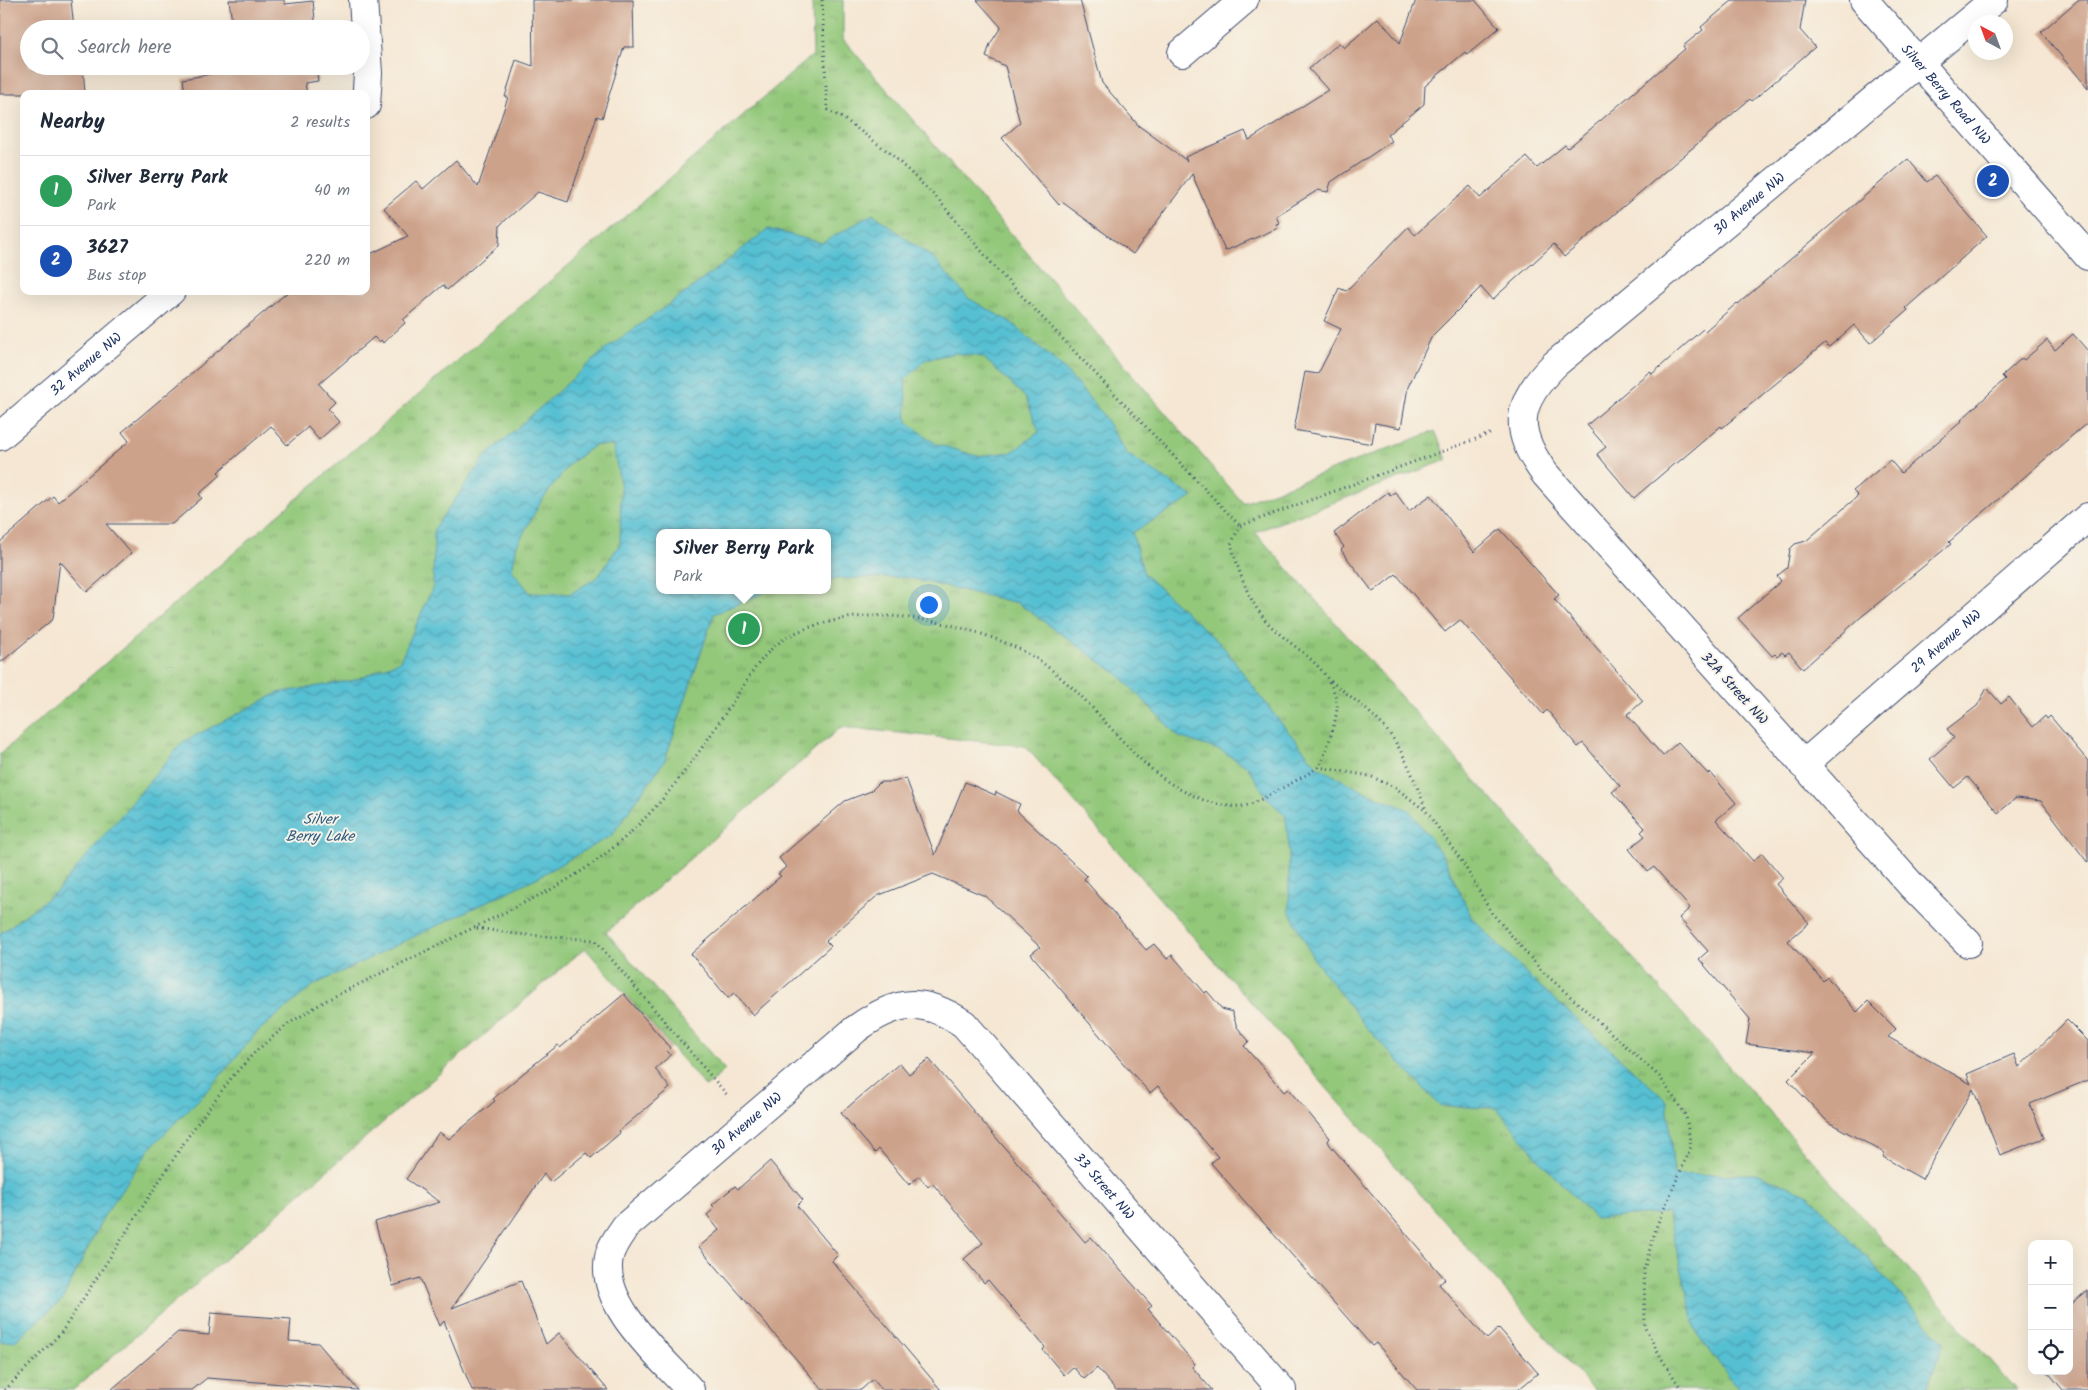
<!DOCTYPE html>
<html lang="en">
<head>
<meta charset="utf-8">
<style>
  body { margin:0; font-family:Kalam,sans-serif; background:#f6f6f7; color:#1f2937 }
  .controls { position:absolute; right:15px; bottom:15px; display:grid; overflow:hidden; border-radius:10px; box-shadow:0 5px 20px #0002 }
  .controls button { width:45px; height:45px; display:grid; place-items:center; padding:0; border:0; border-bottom:1px solid #e0e1e3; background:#fff; color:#1f2937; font:25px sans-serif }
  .compass { position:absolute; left:1968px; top:15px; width:45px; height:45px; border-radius:50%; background:#fff; box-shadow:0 5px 20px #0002; rotate:319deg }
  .you { position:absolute; left:928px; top:604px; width:18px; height:18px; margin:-12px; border:4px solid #fff; border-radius:50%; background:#1a73e8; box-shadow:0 0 0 8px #1a73e833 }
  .badge { display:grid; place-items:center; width:32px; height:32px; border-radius:50%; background:#1f6fb2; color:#fff; font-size:16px; font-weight:700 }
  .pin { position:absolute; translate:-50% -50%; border:2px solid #fff; box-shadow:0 1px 5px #0006 }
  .popup { position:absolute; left:656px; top:529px; width:175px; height:65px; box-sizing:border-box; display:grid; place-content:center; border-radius:10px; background:#fff; filter:drop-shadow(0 1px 4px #0005); font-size:16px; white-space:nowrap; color:#747a83 }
  .popup b { font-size:19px; color:#1f2937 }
  .popup::after { content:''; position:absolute; left:50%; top:100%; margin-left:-10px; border:10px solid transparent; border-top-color:#fff }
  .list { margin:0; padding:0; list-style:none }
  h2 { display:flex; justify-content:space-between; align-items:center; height:65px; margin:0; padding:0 20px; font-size:21px }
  h2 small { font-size:16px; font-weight:400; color:#747a83 }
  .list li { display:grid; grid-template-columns:32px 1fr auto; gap:15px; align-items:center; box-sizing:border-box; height:70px; padding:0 20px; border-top:1px solid #e0e1e3 }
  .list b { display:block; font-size:19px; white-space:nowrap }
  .list p { margin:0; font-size:16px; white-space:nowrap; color:#747a83 }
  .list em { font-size:16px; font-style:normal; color:#747a83 }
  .icon { flex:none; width:28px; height:28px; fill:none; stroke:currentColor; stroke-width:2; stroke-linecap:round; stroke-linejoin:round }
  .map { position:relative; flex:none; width:2088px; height:1390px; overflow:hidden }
  .search { position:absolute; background:#fff; box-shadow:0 5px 20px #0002; left:20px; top:20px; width:350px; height:55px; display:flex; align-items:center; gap:12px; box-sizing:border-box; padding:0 18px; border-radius:28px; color:#747a83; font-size:19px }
  .panel { position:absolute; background:#fff; box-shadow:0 5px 20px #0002; left:20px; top:90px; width:350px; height:205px; border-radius:10px }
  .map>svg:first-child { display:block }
  .park { fill:url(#park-tufts); stroke:#577c6c; fill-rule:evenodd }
  .water { fill:url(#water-waves); stroke:#397898; fill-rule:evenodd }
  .building { fill:#cda28a }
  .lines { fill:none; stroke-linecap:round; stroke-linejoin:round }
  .minor-casing { stroke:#3c4b70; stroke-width:30 }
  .path { stroke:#3c4b70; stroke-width:3; stroke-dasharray:1 4; stroke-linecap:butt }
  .minor { stroke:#fff; stroke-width:28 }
  .labels { text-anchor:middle; stroke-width:4; stroke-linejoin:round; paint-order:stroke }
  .street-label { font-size:14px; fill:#1b2f5e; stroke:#f7f3e8 }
  .water-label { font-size:15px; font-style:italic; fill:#2d5a81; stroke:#f7f3e8 }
</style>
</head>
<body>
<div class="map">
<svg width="2088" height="1390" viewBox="0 0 2088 1390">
  <defs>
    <pattern id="park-tufts" width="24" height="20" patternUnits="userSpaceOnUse" patternTransform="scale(1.25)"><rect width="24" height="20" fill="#93c87a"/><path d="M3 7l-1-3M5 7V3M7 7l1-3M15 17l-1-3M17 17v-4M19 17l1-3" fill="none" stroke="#77a367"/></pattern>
    <pattern id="water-waves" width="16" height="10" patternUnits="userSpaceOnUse" patternTransform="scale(1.25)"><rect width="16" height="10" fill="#57c0d3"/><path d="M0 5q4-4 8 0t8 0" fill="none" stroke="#479cae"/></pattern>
  </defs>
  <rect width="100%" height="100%" fill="#f7f3e8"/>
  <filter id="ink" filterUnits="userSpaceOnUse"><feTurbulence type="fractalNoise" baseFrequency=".02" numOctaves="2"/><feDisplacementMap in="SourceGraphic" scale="10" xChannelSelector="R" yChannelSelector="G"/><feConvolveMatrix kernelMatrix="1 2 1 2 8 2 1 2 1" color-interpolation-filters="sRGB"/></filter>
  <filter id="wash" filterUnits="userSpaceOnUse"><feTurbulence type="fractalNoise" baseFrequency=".0096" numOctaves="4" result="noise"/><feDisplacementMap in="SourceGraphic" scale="20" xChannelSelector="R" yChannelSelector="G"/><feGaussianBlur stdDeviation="1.12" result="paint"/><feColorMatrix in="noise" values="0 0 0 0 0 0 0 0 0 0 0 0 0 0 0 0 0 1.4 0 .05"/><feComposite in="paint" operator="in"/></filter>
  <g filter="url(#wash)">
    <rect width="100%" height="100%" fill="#f5e7d3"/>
    <path class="park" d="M812 0H843V39L1243 503 1435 431 1447 460 1255 532 2016 1390H1593L1025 746 841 727 606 932 725 1070 706 1087 585 948 73 1390H0V754L813 55ZM660 533H828V590H660Z"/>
    <path class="water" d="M873 214 933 258 968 298 1012 323 1063 368 1101 412 1127 454 1193 497 1132 533 1144 574 1222 645 1276 717 1318 767 1361 790 1409 810 1443 856 1472 918 1533 980 1667 1101 1674 1175 1758 1174 1809 1195 1944 1342 1926 1390H1739L1697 1334 1668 1213 1595 1219 1543 1164 1497 1108 1440 1106 1367 1028 1313 958 1289 910V851L1286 817 1266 796 1248 767 1222 751 1179 737 1120 676 1018 603 904 577 828 579V533H660V590H770L714 614 665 760 612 835 538 877 314 985 257 1032 209 1089 151 1147 104 1216 62 1300 15 1341 0 1342V934L57 891 183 742 278 693 355 680 400 661 433 587 434 529 485 457 608 347 688 291 768 229 822 243ZM956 353 983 357 1026 398 1039 432 1012 452 977 456 936 444 907 422 905 380 926 359ZM595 445 613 446 621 488 620 544 598 577 570 594 530 593 512 570 517 545 540 503 570 463Z"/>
    <g id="blocks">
      <g class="building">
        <path d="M0 0H71L74 29H29V66H83L85 94H0Z"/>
        <path d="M229 0H284L285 4 313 1 316 29H233Z"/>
        <path d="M532 0H633L634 47H624L602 118 597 116 568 202 538 192 500 225 499 245 447 290 443 285 403 320 405 323 383 343 381 340 379 342 374 337 319 384 335 402 328 409 339 422 319 440 308 427 287 445 271 426 218 472 221 475 199 494 202 498 172 524H106L131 553 87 592 60 561 53 619 0 663V542L53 496 58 502 129 441 122 432 289 291H366V256L408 236 384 208 416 181 423 189 456 160 478 187 508 97H505L516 60 533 66Z"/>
        <path d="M977 0H1080L1102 83 1139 126 1187 161 1185 157 1245 131 1249 140 1328 90 1309 69 1339 43 1344 48 1378 18 1400 43 1416 0H1475L1499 28 1467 55 1465 52 1425 86 1424 104 1387 135 1392 141 1331 182 1328 192 1318 190 1276 216 1279 223 1276 224 1278 228 1225 251 1192 174 1133 254 1062 202 1059 205 1002 138 1020 123 1005 66 986 57 990 44 1001 27Z"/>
        <path d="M1733 0H1805L1800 30 1815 47 1752 101 1750 99 1564 257 1554 244 1492 300 1481 287 1432 336 1408 387 1401 428 1375 423 1372 444 1294 430 1305 372 1318 374 1341 329 1324 321 1339 288 1346 291 1408 227 1415 235 1470 186 1480 198 1527 157 1537 168 1565 145 1568 148 1685 49 1683 46 1703 30 1701 27Z"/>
        <path d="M2078 0H2088V88L2041 32Z"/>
        <path d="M237 66H316L318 81 305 83 307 94H185L183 79 238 69Z"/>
        <path d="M1908 159 1927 182 1935 176 1987 236 1906 308 1908 310 1870 343 1854 325 1829 347 1825 343 1722 428 1721 426 1676 464 1675 463 1634 498 1597 454 1606 447 1587 425 1650 371 1652 374 1703 329 1705 331 1737 303 1738 304Z"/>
        <path d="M2073 334 2088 351V422L1949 542 1951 544 1861 617 1803 669 1789 652 1785 655 1782 652 1777 656 1775 654 1772 656 1738 618 1781 581 1777 576 1787 568 1790 549 1795 544 1806 541 1858 496 1853 491 1890 460 1901 473 1962 421 1961 420 2005 379 2002 376 2022 358 2024 360 2047 340 2055 350Z"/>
        <path d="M1388 492 1390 495 1395 492 1409 511 1431 495 1474 552 1500 529 1559 595 1554 599 1643 701 1627 715 1663 756 1678 742 1708 774 1710 772 1736 803 1716 820 1753 861 1762 853 1783 878 1776 884 1809 923 1788 941 1823 981 1827 977 1857 1012 1868 1001 1896 1029 1888 1037 1971 1084 1967 1074 2014 1054 2019 1067 2067 1020 2088 1041V1080L2030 1104 2044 1138 2000 1155 1973 1089 1922 1179 1883 1157 1885 1153 1828 1122 1788 1080 1815 1053 1746 1044 1750 1019 1699 959 1708 951 1679 918 1690 908 1654 867 1648 872 1629 849 1645 836 1641 832 1645 828 1612 792 1620 786 1583 743 1578 747 1547 710 1543 714 1460 620 1445 632 1396 574 1373 592 1341 550 1344 547 1334 533Z"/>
        <path d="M1987 688 2001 704 2009 697 2033 727 2045 716 2047 719 2050 716 2088 761V863L2041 801 2016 798 1998 813 1968 777 1954 788 1930 759 1954 738 1947 729 1977 706Z"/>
        <path d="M906 778 935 855 965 782 995 795 996 792 1020 804 1017 811 1087 876 1084 879 1146 950 1154 944 1167 959 1172 955 1205 993 1207 991 1222 1009 1232 1012 1237 1027 1249 1041 1244 1046 1284 1092 1288 1089 1330 1138 1328 1141 1330 1145 1445 1279 1439 1284 1487 1339 1499 1328 1538 1373 1518 1390H1417L1376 1343 1372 1346 1211 1163 1218 1157 1158 1086 1150 1093 1122 1062 1031 954 1040 947 985 896 933 874 877 896 826 941 831 946 753 1015 734 993 728 998 691 954 781 876 778 874 786 867 779 858 845 801 871 791 880 782H894Z"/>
        <path d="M624 994 670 1048 667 1051 671 1055 655 1069 670 1088 619 1131 620 1133 591 1158 586 1153 551 1182 544 1174 452 1308 521 1281 546 1344 559 1333 608 1390H472L444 1321 440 1326 420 1278 393 1286 375 1222 440 1202 406 1179 439 1132 449 1139 495 1101 493 1099 515 1080 558 1045 560 1048Z"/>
        <path d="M929 1059 1085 1242 1091 1237 1152 1306 1148 1309 1195 1364 1192 1367 1212 1390H1116L1097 1368 1084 1379 1073 1367 1064 1375 1043 1350 1045 1347 988 1280 984 1283 964 1259 983 1243 932 1183 928 1187 919 1176 909 1185 879 1149 875 1153 841 1113 900 1063 909 1074Z"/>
        <path d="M770 1161 803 1200 797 1206 838 1255 832 1261 941 1390H882L873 1379 861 1390H823L699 1247 719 1230 707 1215 715 1208 712 1205 735 1186 738 1189Z"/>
        <path d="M2088 1290V1390H2063L2047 1371H2069V1306Z"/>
        <path d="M211 1313 291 1319 289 1341 318 1343 358 1390 207 1378 192 1390H111L178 1332 209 1335Z"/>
      </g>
    </g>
  </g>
  <g filter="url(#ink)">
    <use href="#blocks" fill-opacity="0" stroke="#3c4b70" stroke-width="1"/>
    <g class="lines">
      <g class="minor-casing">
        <g id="minor">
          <path d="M363 0 368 73 366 105"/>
          <path id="s1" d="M1864 0 2088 256"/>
          <path d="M1182 53 1244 0"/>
          <path id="s2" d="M0 436 171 291"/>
          <path id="s3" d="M1803 765 2088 517"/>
          <path id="s4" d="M1968 943 1912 886 1545 474C1512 429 1516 403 1555 364L1994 0"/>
          <path id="s5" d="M690 1390C660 1356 599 1305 609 1257 611 1246 619 1236 625 1227L856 1029C896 1000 922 996 964 1024L1282 1390"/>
        </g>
      </g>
      <g class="path">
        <path d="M822 0 827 109 847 121 890 153 936 197 1000 273 1240 526"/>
        <path d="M1331 681C1353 699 1378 716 1394 740 1408 761 1417 786 1426 810"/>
        <path d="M1318 767 1370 776 1396 788 1426 811 1463 863 1491 912 1542 971 1660 1077 1686 1116 1691 1147 1657 1225 1644 1269 1645 1328 1663 1361 1682 1390"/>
        <path d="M477 928 515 934 595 940 728 1096"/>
        <path d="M5 1390 61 1333 191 1132 232 1077 256 1051 288 1024 327 1000 548 891C596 865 631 836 666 795 691 765 713 732 734 700 747 681 757 661 775 646 791 631 816 625 837 620 893 607 976 626 1027 653 1043 661 1066 682 1080 695 1115 730 1146 776 1194 796 1209 803 1231 809 1248 805 1256 803 1313 772 1318 767 1325 758 1339 713 1337 703 1329 661 1291 649 1266 621 1247 598 1239 572 1231 544L1240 526 1492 433"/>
      </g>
      <use href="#minor" class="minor"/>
    </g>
  </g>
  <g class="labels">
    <g class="street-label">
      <text dy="5" stroke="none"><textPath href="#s1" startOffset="125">Silver Berry Road NW</textPath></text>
      <text dy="5" stroke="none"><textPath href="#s4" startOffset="1009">30 Avenue NW</textPath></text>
      <text dy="5" stroke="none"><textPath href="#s2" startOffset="112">32 Avenue NW</textPath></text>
      <text dy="5" stroke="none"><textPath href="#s3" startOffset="189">29 Avenue NW</textPath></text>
      <text transform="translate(1735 688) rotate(48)" y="5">32A Street NW</text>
      <text dy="5" stroke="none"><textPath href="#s5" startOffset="355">30 Avenue NW</textPath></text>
      <text dy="5" stroke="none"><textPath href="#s5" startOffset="832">33 Street NW</textPath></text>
    </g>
    <g class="water-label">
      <text x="320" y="824">Silver<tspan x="320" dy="17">Berry Lake</tspan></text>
    </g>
  </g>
</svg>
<div class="controls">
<button>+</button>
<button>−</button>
<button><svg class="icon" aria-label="locate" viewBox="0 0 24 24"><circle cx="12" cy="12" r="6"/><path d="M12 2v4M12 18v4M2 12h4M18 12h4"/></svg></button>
</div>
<svg class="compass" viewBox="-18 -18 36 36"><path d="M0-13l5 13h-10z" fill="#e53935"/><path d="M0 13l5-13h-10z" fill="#747a83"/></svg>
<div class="you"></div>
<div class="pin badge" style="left:744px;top:629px;background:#2e9e5b">1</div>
<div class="popup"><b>Silver Berry Park</b>Park</div>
<div class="pin badge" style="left:1993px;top:181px;background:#1a4fb4">2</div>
<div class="search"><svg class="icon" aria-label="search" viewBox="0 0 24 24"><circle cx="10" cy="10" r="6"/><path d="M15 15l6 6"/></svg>Search here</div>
<section class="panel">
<h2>Nearby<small>2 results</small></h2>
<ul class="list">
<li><span class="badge" style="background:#2e9e5b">1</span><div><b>Silver Berry Park</b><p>Park</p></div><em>40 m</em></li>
<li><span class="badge" style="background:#1a4fb4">2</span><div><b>3627</b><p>Bus stop</p></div><em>220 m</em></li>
</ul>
</section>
</div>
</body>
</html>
